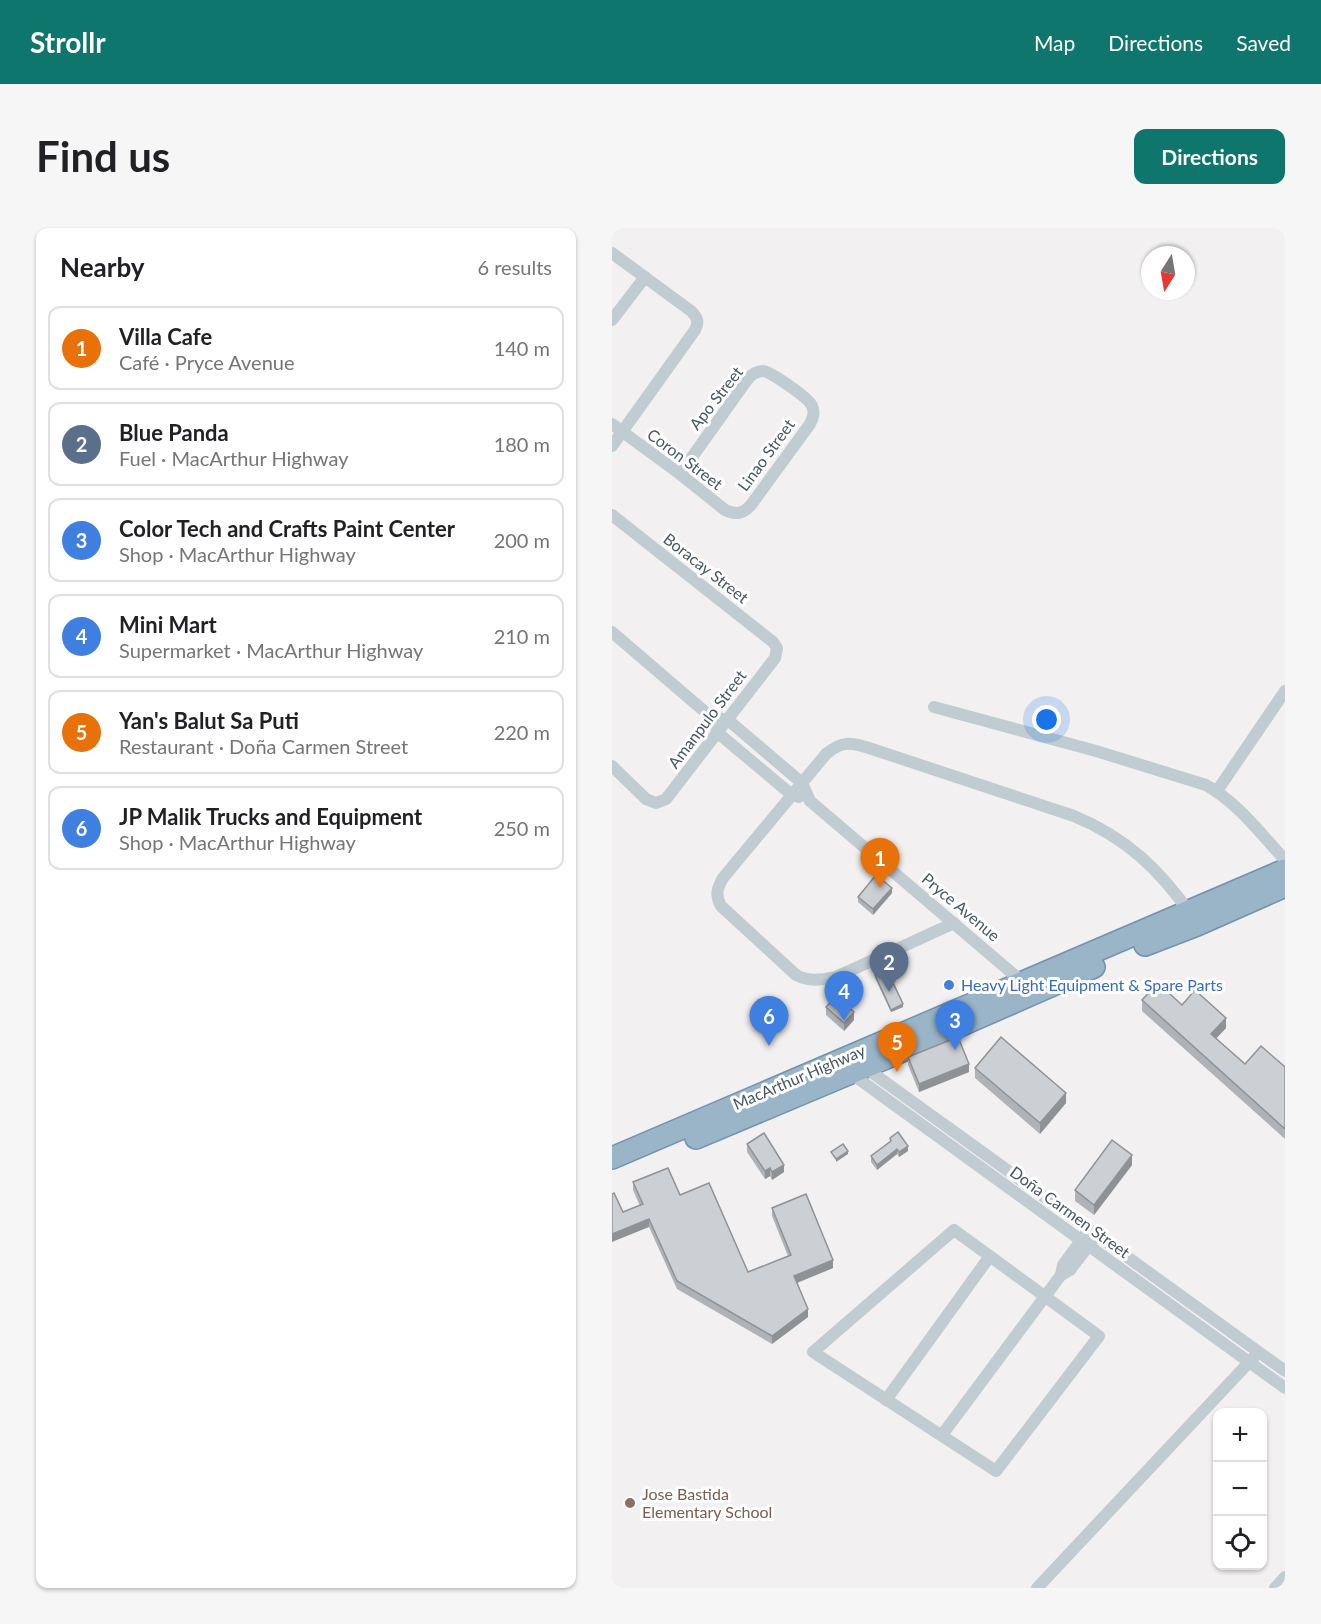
<!DOCTYPE html>
<html lang="en">
<head>
<meta charset="utf-8">
<style>
  body { margin:0; font-family:Lato,sans-serif; background:#f6f6f6; color:#202124 }
  .controls { position:absolute; right:18px; bottom:18px; display:grid; overflow:hidden; border-radius:12px; box-shadow:0 2px 4px #0004 }
  .controls button { width:54px; height:54px; display:grid; place-items:center; padding:0; border:0; border-bottom:2px solid #e0e0e0; background:#fff; color:#202124; font:30px sans-serif }
  .compass { position:absolute; left:529px; top:18px; width:54px; height:54px; border-radius:50%; background:#fff; box-shadow:0 2px 4px #0004; rotate:191deg }
  .you { position:absolute; left:435px; top:492px; width:21px; height:21px; margin:-15px; border:4px solid #fff; border-radius:50%; background:#1a73e8; box-shadow:0 0 0 9px #1a73e833 }
  .badge { display:grid; place-items:center; width:39px; height:39px; border-radius:50%; background:#0f766e; color:#fff; font-size:20px; font-weight:700 }
  .pin { position:absolute; translate:-50% -50px; filter:drop-shadow(0 2px 3px #0008) }
  .pin::after { content:''; position:absolute; top:32px; width:21px; height:18px; background:inherit; clip-path:polygon(0 0,100% 0,50% 100%) }
  .list { margin:0; padding:0; list-style:none }
  h2 { display:flex; justify-content:space-between; align-items:center; height:78px; margin:0; padding:0 24px; font-size:26px }
  h2 small { font-size:20px; font-weight:400; color:#757577 }
  .list li { display:grid; grid-template-columns:39px 1fr auto; gap:18px; align-items:center; box-sizing:border-box; height:84px; margin:0 12px 12px; padding:0 12px; border:2px solid #e0e0e0; border-radius:12px }
  .list b { display:block; font-size:22px; white-space:nowrap }
  .list p { margin:0; font-size:20px; white-space:nowrap; color:#757577 }
  .list em { font-size:20px; font-style:normal; color:#757577 }
  .icon { flex:none; width:33px; height:33px; fill:none; stroke:currentColor; stroke-width:2; stroke-linecap:round; stroke-linejoin:round }
  .map { position:relative; flex:none; width:673px; height:1360px; overflow:hidden; border-radius:12px }
  header { display:flex; align-items:center; gap:36px; box-sizing:border-box; height:84px; padding:0 30px; background:#0f766e; color:#fff }
  header strong { font-size:28px }
  nav { display:flex; gap:33px; margin-inline-start:auto; font-size:21px }
  .intro { display:flex; align-items:center; justify-content:space-between; box-sizing:border-box; height:144px; padding:0 36px }
  h1 { margin:0; font-size:42px }
  .button { padding:15px 27px; border-radius:12px; background:#0f766e; color:#fff; font-size:21px; font-weight:700 }
  main { display:flex; gap:36px; padding:0 36px }
  aside { flex:1; background:#fff; border-radius:12px; box-shadow:0 2px 4px #0004 }
  .map>svg:first-child { display:block }
  .lines { fill:none; stroke-linecap:round; stroke-linejoin:round }
  .trunk-casing { stroke:#7192ac; stroke-width:24 }
  .minor { stroke:#c0cbd2; stroke-width:12 }
  .trunk { stroke:#9ab4c8; stroke-width:21 }
  .wall { fill:#afb3b7 }
  .shaded-wall { fill:#8f9295 }
  .building { fill:#ccd0d5; stroke:#8f9295; stroke-width:1.5 }
  .shop-dot { fill:#3f7fe0; stroke:#fff; stroke-width:2 }
  .education-dot { fill:#8d6e63; stroke:#fff; stroke-width:2 }
  .labels { text-anchor:middle; stroke-width:6; stroke-linejoin:round; paint-order:stroke }
  .street-label { font-size:16px; fill:#47555e; stroke:#fff }
  .shop-label { font-size:16px; fill:#366cbe; stroke:#fff; text-anchor:start }
  .education-label { font-size:16px; fill:#785e54; stroke:#fff; text-anchor:start }
</style>
</head>
<body>
<header>
<strong>Strollr</strong>
<nav><a>Map</a><a>Directions</a><a>Saved</a></nav>
</header>
<div class="intro"><h1>Find us</h1><a class="button">Directions</a></div>
<main>
<aside>
<h2>Nearby<small>6 results</small></h2>
<ul class="list">
<li><span class="badge" style="background:#e8710a">1</span><div><b>Villa Cafe</b><p>Café · Pryce Avenue</p></div><em>140 m</em></li>
<li><span class="badge" style="background:#5c6f8a">2</span><div><b>Blue Panda</b><p>Fuel · MacArthur Highway</p></div><em>180 m</em></li>
<li><span class="badge" style="background:#3f7fe0">3</span><div><b>Color Tech and Crafts Paint Center</b><p>Shop · MacArthur Highway</p></div><em>200 m</em></li>
<li><span class="badge" style="background:#3f7fe0">4</span><div><b>Mini Mart</b><p>Supermarket · MacArthur Highway</p></div><em>210 m</em></li>
<li><span class="badge" style="background:#e8710a">5</span><div><b>Yan's Balut Sa Puti</b><p>Restaurant · Doña Carmen Street</p></div><em>220 m</em></li>
<li><span class="badge" style="background:#3f7fe0">6</span><div><b>JP Malik Trucks and Equipment</b><p>Shop · MacArthur Highway</p></div><em>250 m</em></li>
</ul>
</aside>
<div class="map">
<svg width="673" height="1360" viewBox="0 0 673 1360">
  <rect width="100%" height="100%" fill="#f2f0f0"/>
  <g class="lines">
    <g class="trunk-casing">
      <g id="trunk">
        <path d="M533 717 585 697 673 658"/>
        <path d="M84 910 272 831 482 739"/>
        <path d="M0 930 673 642"/>
      </g>
    </g>
    <g class="minor">
      <path d="M0 25 79 83C86 90 87 94 83 102L0 218"/>
      <path d="M0 92 33 49"/>
      <path d="M0 196 68 246 113 282C124 287 131 286 139 277L198 196C201 190 203 185 200 178 197 170 159 144 151 143 144 143 139 147 135 152L68 246"/>
      <path d="M0 287 161 414 165 420 163 430 54 571 44 575 34 571 0 538"/>
      <path d="M0 404 99 489 116 492 190 555 198 573 414 757"/>
      <path d="M322 479 484 523 594 557C626 575 649 606 673 632"/>
      <path d="M103 498 106 505 180 567 187 569"/>
      <path d="M605 563 673 463"/>
      <path d="M342 695 224 749C208 752 198 754 184 747L109 678C103 667 105 660 111 650L214 526C230 513 238 514 257 520L462 588C515 610 548 642 580 688"/>
      <path d="M251 838 673 1143"/>
      <path d="M237 844 673 1160"/>
      <path d="M342 1002 487 1108 384 1243 201 1124Z"/>
      <path d="M449 1047 458 1042 480 1013"/>
      <path d="M274 1172 378 1028"/>
      <path d="M330 1207 449 1047 451 1037 473 1007"/>
      <path d="M425 1360 642 1129"/>
      <path d="M663 1360 673 1349"/>
    </g>
    <use href="#trunk" class="trunk"/>
  </g>
  <g class="wall">
    <path d="M280 665 261 687 246 674V669Z"/>
    <path d="M263 747 291 779 279 784 263 750Z"/>
    <path d="M530 772 570 777 614 800 604 810 633 836 673 839V911L530 783Z"/>
    <path d="M214 779 242 792 232 803 214 787Z"/>
    <path d="M296 829 357 844 307 864 296 837Z"/>
    <path d="M363 840 454 875 428 906 363 850Z"/>
    <path d="M278 910 296 923 287 929 285 926 265 942 259 934V928L278 914Z"/>
    <path d="M135 916 172 944 160 952 158 948 153 951 135 924Z"/>
    <path d="M520 937 482 987 463 973V962Z"/>
    <path d="M21 954 68 967 136 1044 176 1028 160 988V980L221 1040 185 1055 196 1089 160 1116 65 1061 37 999 21 962Z"/>
  </g>
  <g class="shaded-wall">
    <path d="M280 660V665L261 687V681Z"/>
    <path d="M291 776V779L279 784V782Z"/>
    <path d="M242 784V792L232 803V795Z"/>
    <path d="M614 790V800L599 816V806Z"/>
    <path d="M357 836V844L307 864V856Z"/>
    <path d="M454 865V875L428 906V895Z"/>
    <path d="M296 918V923L287 929V924Z"/>
    <path d="M285 921V926L265 942V937Z"/>
    <path d="M236 923V926L224 934V931Z"/>
    <path d="M520 927V937L482 987V977Z"/>
    <path d="M172 937V944L160 952V944Z"/>
    <path d="M158 940V948L153 951V943Z"/>
    <path d="M37 991V999L0 1014V1006Z"/>
    <path d="M221 1032V1040L182 1056V1048Z"/>
    <path d="M196 1081V1089L160 1116V1108Z"/>
  </g>
  <g class="building">
    <path d="M264 647 280 660 261 681 246 669Z"/>
    <path d="M275 742 291 776 279 782 263 747Z"/>
    <path d="M546 755 570 777 583 762 614 790 599 806 633 836 649 818 673 839V901L530 772Z"/>
    <path d="M225 768 242 784 232 795 214 779Z"/>
    <path d="M346 809 357 836 307 856 296 829Z"/>
    <path d="M389 809 454 865 428 895 363 840Z"/>
    <path d="M286 904 296 918 287 924 285 921 265 937 259 928 279 913 278 910Z"/>
    <path d="M152 905 172 937 160 944 158 940 153 943 135 916Z"/>
    <path d="M500 912 520 927 482 977 463 962Z"/>
    <path d="M231 916 236 923 224 931 219 924Z"/>
    <path d="M56 940 68 967 97 955 136 1044 179 1027 160 980 194 966 221 1032 182 1048 196 1081 160 1108 65 1053 37 991 0 1006V966L2 965 11 984 31 976 21 954Z"/>
  </g>
  <circle class="shop-dot" cx="337" cy="757" r="6"/>
  <circle class="education-dot" cx="18" cy="1275" r="6"/>
  <g class="labels">
    <g class="street-label">
      <text transform="translate(104 170) rotate(-52)" y="6">Apo Street</text>
      <text transform="translate(154 227) rotate(-54)" y="6">Linao Street</text>
      <text transform="translate(73 231) rotate(37)" y="6">Coron Street</text>
      <text transform="translate(94 340) rotate(38)" y="6">Boracay Street</text>
      <text transform="translate(95 491) rotate(-53)" y="6">Amanpulo Street</text>
      <text transform="translate(349 679) rotate(40)" y="6">Pryce Avenue</text>
      <text transform="translate(187 849) rotate(-23)" y="6">MacArthur Highway</text>
      <text transform="translate(458 984) rotate(36)" y="6">Doña Carmen Street</text>
    </g>
    <g class="shop-label">
      <text x="349" y="763">Heavy Light Equipment &amp; Spare Parts</text>
    </g>
    <g class="education-label">
      <text x="30" y="1272">Jose Bastida<tspan x="30" dy="18">Elementary School</tspan></text>
    </g>
  </g>
</svg>
<div class="controls">
<button>+</button>
<button>−</button>
<button><svg class="icon" aria-label="locate" viewBox="0 0 24 24"><circle cx="12" cy="12" r="6"/><path d="M12 2v4M12 18v4M2 12h4M18 12h4"/></svg></button>
</div>
<svg class="compass" viewBox="-18 -18 36 36"><path d="M0-13l5 13h-10z" fill="#e53935"/><path d="M0 13l5-13h-10z" fill="#757577"/></svg>
<div class="you"></div>
<div class="pin badge" style="left:268px;top:660px;background:#e8710a">1</div>
<div class="pin badge" style="left:277px;top:764px;background:#5c6f8a">2</div>
<div class="pin badge" style="left:343px;top:822px;background:#3f7fe0">3</div>
<div class="pin badge" style="left:232px;top:793px;background:#3f7fe0">4</div>
<div class="pin badge" style="left:285px;top:844px;background:#e8710a">5</div>
<div class="pin badge" style="left:157px;top:818px;background:#3f7fe0">6</div>
</div>
</main>
</body>
</html>
